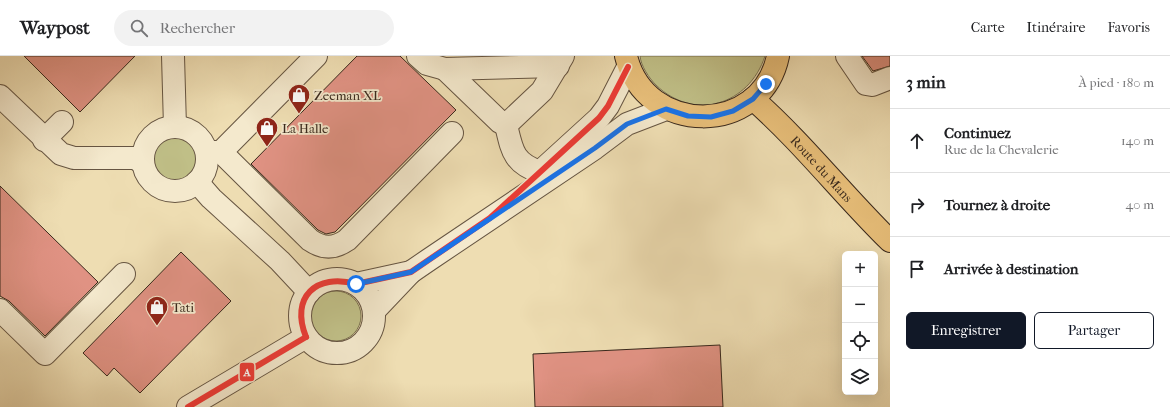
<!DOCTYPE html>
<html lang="fr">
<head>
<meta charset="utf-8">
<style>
  body { margin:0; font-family:"IM FELL French Canon",serif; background:#f2f2f2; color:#202124 }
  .controls { position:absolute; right:12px; bottom:12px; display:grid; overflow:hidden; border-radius:6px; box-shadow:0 4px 16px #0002 }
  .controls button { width:36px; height:36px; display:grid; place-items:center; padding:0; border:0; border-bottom:1px solid #e0e0e0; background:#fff; color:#202124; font:20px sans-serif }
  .stop { position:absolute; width:12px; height:12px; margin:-9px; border:3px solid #1a73e8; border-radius:50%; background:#fff }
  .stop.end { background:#1a73e8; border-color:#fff; box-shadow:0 1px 4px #0008 }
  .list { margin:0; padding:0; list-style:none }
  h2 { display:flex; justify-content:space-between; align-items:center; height:52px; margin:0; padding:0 16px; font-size:17px }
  h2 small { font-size:13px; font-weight:400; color:#757577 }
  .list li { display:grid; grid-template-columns:26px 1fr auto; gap:12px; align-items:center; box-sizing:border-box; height:64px; padding:0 16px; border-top:1px solid #e0e0e0 }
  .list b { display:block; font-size:15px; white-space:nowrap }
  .list p { margin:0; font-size:13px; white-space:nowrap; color:#757577 }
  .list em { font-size:13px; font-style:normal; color:#757577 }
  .actions { display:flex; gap:8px; padding:12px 16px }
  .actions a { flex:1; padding:9px 0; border:1px solid #111827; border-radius:6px; text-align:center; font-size:14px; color:#111827 }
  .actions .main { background:#111827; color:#fff }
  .icon { flex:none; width:22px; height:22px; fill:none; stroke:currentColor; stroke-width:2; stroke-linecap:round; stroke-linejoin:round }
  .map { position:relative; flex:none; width:890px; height:351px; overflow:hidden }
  header { display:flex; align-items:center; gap:24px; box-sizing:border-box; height:56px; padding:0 20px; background:#fff; border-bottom:1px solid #e0e0e0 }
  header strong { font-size:19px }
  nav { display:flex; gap:22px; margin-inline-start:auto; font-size:14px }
  .search { width:280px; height:36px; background:#f2f2f2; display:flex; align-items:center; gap:10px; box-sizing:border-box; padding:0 14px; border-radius:22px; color:#757577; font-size:15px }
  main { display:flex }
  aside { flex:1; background:#fff }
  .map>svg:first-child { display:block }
  .green { fill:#c0bf87; stroke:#7c7452 }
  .building { fill:#e09283; stroke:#38281c }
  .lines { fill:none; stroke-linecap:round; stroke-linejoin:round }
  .minor-casing { stroke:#665542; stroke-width:24 }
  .major-casing { stroke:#38281c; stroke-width:24 }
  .minor { stroke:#f4e9cd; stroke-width:22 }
  .major { stroke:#e7be79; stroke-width:22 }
  .bus-1-casing { stroke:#f4e9cd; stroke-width:9 }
  .bus-1 { stroke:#ed3b36; stroke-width:6 }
  .route { stroke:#1a73e8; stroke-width:5 }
  .labels { text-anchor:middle; stroke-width:3.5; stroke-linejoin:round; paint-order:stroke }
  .poi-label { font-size:13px; fill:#38281c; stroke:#f4e9cd; text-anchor:start }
  .street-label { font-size:13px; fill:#38281c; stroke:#f4e9cd }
  .line-badge { stroke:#f4e9cd; stroke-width:1.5 }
  .badge-label { font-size:11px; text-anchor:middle; font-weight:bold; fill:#fff }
</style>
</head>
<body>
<header>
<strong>Waypost</strong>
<div class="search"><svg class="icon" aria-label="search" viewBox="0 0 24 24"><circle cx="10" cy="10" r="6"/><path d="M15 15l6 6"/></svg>Rechercher</div>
<nav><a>Carte</a><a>Itinéraire</a><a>Favoris</a></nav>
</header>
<main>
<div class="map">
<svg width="890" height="351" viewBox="0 0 890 351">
  <rect width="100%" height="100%" fill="#eeddb2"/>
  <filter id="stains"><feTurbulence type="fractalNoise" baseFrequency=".005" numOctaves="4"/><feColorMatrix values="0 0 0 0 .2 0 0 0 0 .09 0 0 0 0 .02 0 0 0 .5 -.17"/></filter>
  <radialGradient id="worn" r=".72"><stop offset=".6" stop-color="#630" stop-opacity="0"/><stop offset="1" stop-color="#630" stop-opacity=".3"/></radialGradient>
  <g class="green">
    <path d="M640 0H765C749 49 694 66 656 29 649 22 641 10 640 0Z"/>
    <circle cx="175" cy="103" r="24"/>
    <circle cx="336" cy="260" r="25"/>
  </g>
  <g class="building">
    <path d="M24 0H135L80 56Z"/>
    <path d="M357 0H400L456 54 335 176 326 178 318 174 251 108Z"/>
    <path d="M862 0H890V10L873 15Z"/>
    <path d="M0 130 98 226 45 280 9 245 0 240Z"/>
    <path d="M181 196 231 245 140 337 114 312 107 320 83 297Z"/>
    <path d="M720 289 723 351H535L533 298Z"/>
  </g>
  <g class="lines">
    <g class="minor-casing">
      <g id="minor">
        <path d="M173 0 175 71"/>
        <path d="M418 0 427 8 445 13 558 10"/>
        <path d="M847 0 866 28 872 29 890 22"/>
        <path d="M445 13 500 66 506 69 542 35 563 0"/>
        <path d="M0 40 61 98 74 102H135L143 107"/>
        <path d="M506 69C512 94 513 107 540 116"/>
        <circle cx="175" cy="103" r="32"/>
        <path d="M44 84 62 66"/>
        <path d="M207 96H221L316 0"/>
        <path d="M221 96 310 184C323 193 334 193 347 184L452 77"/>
        <path d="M542 114 599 62 608 50 628 11"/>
        <path d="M197 126 211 142 280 205 309 236"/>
        <circle cx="337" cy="260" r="37"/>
        <path d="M356 228 411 216"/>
        <path d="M0 254 45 298 124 218"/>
        <path d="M374 255 411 216 430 203 595 92 627 68 666 53"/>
        <path d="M188 351 306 281"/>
      </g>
    </g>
    <g class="major-casing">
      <g id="major">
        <path d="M626 0C645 80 761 81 778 0"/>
        <path id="s1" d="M753 43C802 86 843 139 890 185"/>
      </g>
    </g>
    <use href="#minor" class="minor"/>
    <use href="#major" class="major"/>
    <g class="bus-1-casing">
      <g id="bus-1">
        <path d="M356 228 411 216 490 162 599 62 608 50 628 11"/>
        <path d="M306 281C290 241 316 217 356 228"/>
        <path d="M188 351 306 281"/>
      </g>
    </g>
    <use href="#bus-1" class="bus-1"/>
  </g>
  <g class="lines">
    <path class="route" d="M356 228 411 216 595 92 627 68 666 53 688 60 711 61 733 55 753 43 766 28"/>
  </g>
  <defs>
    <g id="shop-pin" transform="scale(1.15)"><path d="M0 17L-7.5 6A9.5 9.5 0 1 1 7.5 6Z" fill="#8f2418" stroke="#f4e9cd"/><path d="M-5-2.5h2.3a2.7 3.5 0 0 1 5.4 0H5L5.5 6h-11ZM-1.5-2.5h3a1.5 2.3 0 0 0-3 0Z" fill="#fff"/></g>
  </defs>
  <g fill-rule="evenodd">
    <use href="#shop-pin" x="299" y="39"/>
    <use href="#shop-pin" x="267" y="72"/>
    <use href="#shop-pin" x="157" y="251"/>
  </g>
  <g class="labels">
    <g class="poi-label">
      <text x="314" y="44">Zeeman XL</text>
      <text x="282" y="77">La Halle</text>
      <text x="172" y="256">Tati</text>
    </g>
    <g class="street-label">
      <text dy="5" stroke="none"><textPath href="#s1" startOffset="98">Route du Mans</textPath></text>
    </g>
  </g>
  <rect class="line-badge" x="239" y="306" width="16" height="20" rx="4" fill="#ed3b36"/>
  <g class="badge-label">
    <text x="247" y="320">A</text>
  </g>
  <rect width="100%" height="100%" filter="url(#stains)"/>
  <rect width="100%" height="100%" fill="url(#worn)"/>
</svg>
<div class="controls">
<button>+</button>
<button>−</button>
<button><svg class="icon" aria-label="locate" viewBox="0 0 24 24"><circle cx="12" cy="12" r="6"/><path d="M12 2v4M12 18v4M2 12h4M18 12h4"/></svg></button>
<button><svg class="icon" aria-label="layers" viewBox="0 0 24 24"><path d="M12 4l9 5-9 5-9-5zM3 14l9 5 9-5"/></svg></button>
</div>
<div class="stop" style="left:356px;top:228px"></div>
<div class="stop end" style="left:766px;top:28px"></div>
</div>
<aside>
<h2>3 min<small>À pied · 180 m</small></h2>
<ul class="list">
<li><svg class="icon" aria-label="ahead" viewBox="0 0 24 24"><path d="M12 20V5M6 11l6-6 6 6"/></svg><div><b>Continuez</b><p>Rue de la Chevalerie</p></div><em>140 m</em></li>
<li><svg class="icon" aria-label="right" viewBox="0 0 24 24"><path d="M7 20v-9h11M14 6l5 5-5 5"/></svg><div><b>Tournez à droite</b></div><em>40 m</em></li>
<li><svg class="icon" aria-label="arrive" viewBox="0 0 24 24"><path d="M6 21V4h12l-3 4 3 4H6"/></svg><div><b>Arrivée à destination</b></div></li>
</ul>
<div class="actions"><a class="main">Enregistrer</a><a>Partager</a></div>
</aside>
</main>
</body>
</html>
